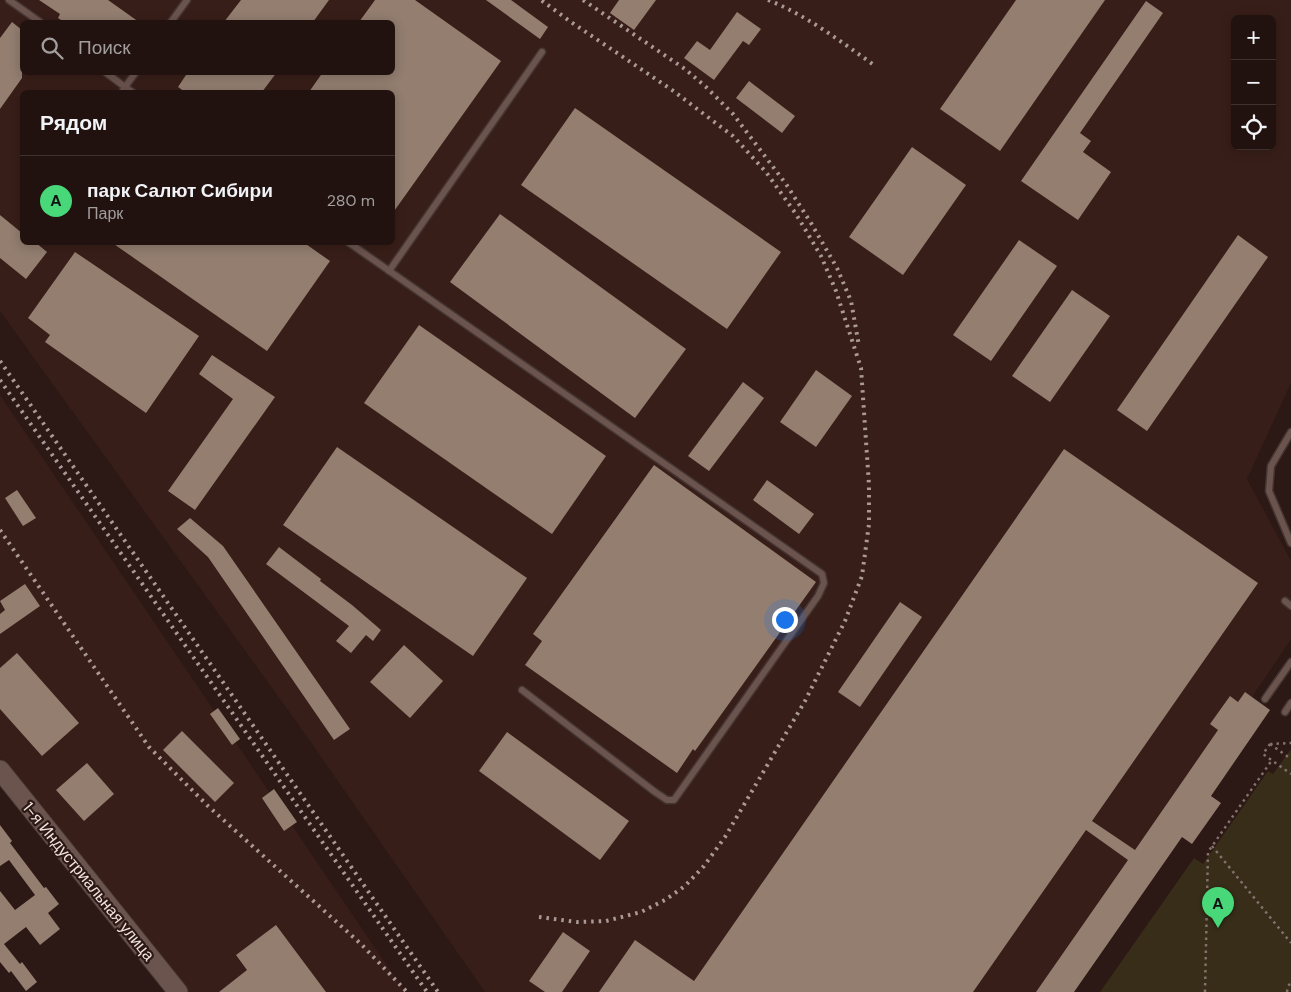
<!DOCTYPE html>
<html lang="ru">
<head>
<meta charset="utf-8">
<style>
  body { margin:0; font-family:"DM Sans",sans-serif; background:#291b18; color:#f1f3f6 }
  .controls { position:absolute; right:15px; top:15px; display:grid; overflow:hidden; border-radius:8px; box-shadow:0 2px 12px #0003 }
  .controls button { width:45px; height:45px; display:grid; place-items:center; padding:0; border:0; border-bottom:1px solid #3e322f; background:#21120f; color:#f1f3f6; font:25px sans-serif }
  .you { position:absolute; left:784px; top:619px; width:18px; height:18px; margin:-12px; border:4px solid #fff; border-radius:50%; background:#1a73e8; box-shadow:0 0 0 8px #1a73e833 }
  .badge { display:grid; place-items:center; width:32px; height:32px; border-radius:50%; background:#48d779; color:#111; font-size:16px; font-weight:700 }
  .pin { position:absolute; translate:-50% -41px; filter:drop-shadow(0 1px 2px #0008) }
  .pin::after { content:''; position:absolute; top:26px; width:18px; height:15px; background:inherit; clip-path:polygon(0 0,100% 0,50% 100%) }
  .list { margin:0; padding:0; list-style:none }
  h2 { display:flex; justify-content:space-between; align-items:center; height:65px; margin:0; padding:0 20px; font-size:21px }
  h2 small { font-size:16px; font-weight:400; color:#a29e9e }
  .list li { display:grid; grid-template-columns:32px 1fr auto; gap:15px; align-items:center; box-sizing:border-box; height:90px; padding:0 20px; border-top:1px solid #3e322f }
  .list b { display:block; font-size:19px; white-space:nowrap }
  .list p { margin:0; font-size:16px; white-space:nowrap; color:#a29e9e }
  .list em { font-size:16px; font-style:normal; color:#a29e9e }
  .icon { flex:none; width:28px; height:28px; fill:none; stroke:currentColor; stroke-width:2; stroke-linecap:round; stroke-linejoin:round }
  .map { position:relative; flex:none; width:1291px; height:992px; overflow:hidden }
  .search { position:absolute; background:#21120f; box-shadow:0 2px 12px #0003; left:20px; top:20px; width:375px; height:55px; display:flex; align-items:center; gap:12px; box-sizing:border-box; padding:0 18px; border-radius:8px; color:#a29e9e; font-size:19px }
  .panel { position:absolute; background:#21120f; box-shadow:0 2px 12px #0003; left:20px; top:90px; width:375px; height:155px; border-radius:8px }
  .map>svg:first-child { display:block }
  .built { fill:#381e18; fill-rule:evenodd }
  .green { fill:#382d19 }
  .building { fill:#937e70 }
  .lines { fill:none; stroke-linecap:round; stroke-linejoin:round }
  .lane-casing { stroke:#443533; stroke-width:9 }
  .secondary-casing { stroke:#443533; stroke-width:21 }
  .path { stroke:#83716e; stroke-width:2.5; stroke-dasharray:2.5 4; stroke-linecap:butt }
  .lane { stroke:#6b534e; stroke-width:6 }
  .secondary { stroke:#6b534e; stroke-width:19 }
  .rail { stroke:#aa9996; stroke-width:4; stroke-dasharray:2.5 5; stroke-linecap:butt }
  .labels { text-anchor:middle; stroke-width:4.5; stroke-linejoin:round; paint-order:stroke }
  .street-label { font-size:16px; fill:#f2e3e0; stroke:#2c1814 }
</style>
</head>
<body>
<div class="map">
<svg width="1291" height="992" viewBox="0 0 1291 992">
  <rect width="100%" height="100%" fill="#2c1814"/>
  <g class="built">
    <path d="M0 0H1291V383L1247 479 1291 561V639L1252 697 1270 710 1211 796 1221 803 1192 844 1182 837 1074 992H485L298 724 0 311ZM1235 19H1272V146H1235ZM22 22H392V72H22ZM22 92H392V242H22Z"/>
    <path d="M0 395 405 992H184L0 757Z"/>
  </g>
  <path class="green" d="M1291 749V992H1100L1194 858 1203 864 1268 771 1273 774Z"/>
  <g class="building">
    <path d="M39 0H108L139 22H64L58 18 60 14Z"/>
    <path d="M241 0H329L313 22H224Z"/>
    <path d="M375 0H415L501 61 392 214V92H309L323 72H392V22H359Z"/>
    <path d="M486 0H511L548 27 540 39Z"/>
    <path d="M619 0H656L634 30 610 13Z"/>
    <path d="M1016 0H1105L1000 151 940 109Z"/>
    <path d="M1146 1 1163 13 1080 133 1091 141 1083 152 1111 172 1078 220 1021 181Z"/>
    <path d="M737 12 761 29 749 45 743 41 714 80 684 58 697 41 710 50Z"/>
    <path d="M12 22 22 30V78L0 109V38Z"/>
    <path d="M188 72H277L262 92H185L178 87Z"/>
    <path d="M749 81 795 116 782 133 736 98Z"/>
    <path d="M575 108 781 252 727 329 521 185Z"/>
    <path d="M912 147 966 185 903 275 849 237Z"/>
    <path d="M500 214 686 349 635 418 450 282Z"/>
    <path d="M0 215 22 233V242H35L47 252 26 279 0 258Z"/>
    <path d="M1238 235 1268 257 1147 431 1117 410Z"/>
    <path d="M1019 240 1057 266 991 361 953 335Z"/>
    <path d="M111 242H303L330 261 267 351Z"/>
    <path d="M75 252 199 336 146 413 45 342 50 335 28 318Z"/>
    <path d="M1072 290 1110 316 1050 402 1012 376Z"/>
    <path d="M419 325 606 456 552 534 364 403Z"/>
    <path d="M212 355 275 397 195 510 168 491 233 399 199 374Z"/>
    <path d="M816 370 852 396 816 447 780 422Z"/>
    <path d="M743 382 764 398 709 471 688 456Z"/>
    <path d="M337 447 527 578 473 656 283 525Z"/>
    <path d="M1064 449 1258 583 1092 821 1135 850 1218 730 1210 724 1230 696 1238 702 1245 692 1270 710 1211 796 1221 803 1192 844 1182 837 1074 992H1036L1128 860 1086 830 973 992H599L635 940 694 981Z"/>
    <path d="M654 465 816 582 695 751 693 749 677 773 525 665 542 641 533 634Z"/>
    <path d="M767 480 814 514 799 534 753 500Z"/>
    <path d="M17 490 36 518 23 526 5 498Z"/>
    <path d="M190 518 223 546 350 729 334 740 208 557 177 529Z"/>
    <path d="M279 547 321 579 320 581 352 605 381 630 373 641 366 635 351 653 336 641 349 626 266 564Z"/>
    <path d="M25 584 40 606 0 634V614L5 610 0 601Z"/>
    <path d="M900 602 922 617 860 707 838 692Z"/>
    <path d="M404 645 443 681 410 718 370 682Z"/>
    <path d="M17 653 79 723 42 756 0 709V668Z"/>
    <path d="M218 708 240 739 232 745 210 714Z"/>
    <path d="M182 731 234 783 215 802 163 750Z"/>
    <path d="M507 732 629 821 600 860 479 771Z"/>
    <path d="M87 763 114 794 84 821 56 790Z"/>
    <path d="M274 789 297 822 284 831 262 798Z"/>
    <path d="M0 825 12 841 10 843 44 888 46 887 59 904 48 913 60 929 40 945 26 927 4 944 20 964 22 962 37 982 26 991 11 971 9 973 0 962V891L15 910 35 895 9 860 0 866Z"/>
    <path d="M276 925 326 992H219L247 970 236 955Z"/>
    <path d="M563 932 590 951 562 992H545L529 981Z"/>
  </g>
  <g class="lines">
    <g class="lane-casing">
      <g id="lane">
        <path d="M9 0 40 22"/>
        <path d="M171 22 187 0"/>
        <path d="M105 72 125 87 122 92"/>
        <path d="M132 92 125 87 136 72"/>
        <path d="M348 242 822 574 824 583 818 596 674 800H667L655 792 522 690"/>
        <path d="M389 271 542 52"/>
        <path d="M1291 432 1271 466 1269 491 1291 543"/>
        <path d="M1285 601 1291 606"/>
        <path d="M1265 699 1291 662"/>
        <path d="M1285 712 1291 703"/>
      </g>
    </g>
    <g class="secondary-casing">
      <path id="secondary" d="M0 770 178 992"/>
    </g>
    <g class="path">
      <path d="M1270 744 1263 754 1291 774"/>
      <path d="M1270 744 1291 759"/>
      <path d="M1270 744 1291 743"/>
      <path d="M1212 846 1291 943"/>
      <path d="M1205 992 1208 852 1272 760"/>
      <path d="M1287 992 1288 986 1291 983"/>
    </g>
    <use href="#lane" class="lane"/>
    <use href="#secondary" class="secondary"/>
    <g class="rail">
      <path d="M583 0 685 69 706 87 733 114 786 184 811 223 837 268 851 301 859 346"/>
      <path d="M768 0C806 15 840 41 874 65"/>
      <path d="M0 361 438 992"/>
      <path d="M0 380 427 992"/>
      <path d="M0 530 149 747 208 806 361 944 407 992"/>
      <path d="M539 917 577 922 606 921 641 912 665 900 685 886 704 866 725 837 805 701 845 621 862 576 869 524V485L861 368 836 291 821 256 796 214 766 172 733 136 672 90 571 22 541 0"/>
    </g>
  </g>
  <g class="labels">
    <g class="street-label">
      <text transform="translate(89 881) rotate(51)" y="6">1-я Индустриальная улица</text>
    </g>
  </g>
</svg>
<div class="controls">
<button>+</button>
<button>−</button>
<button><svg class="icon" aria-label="locate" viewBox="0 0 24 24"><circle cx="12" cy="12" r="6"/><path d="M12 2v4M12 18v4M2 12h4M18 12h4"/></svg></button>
</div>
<div class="you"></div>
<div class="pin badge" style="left:1218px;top:928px">A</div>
<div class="search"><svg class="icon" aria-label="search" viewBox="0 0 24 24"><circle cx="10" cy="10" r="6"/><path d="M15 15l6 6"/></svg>Поиск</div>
<section class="panel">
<h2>Рядом<small></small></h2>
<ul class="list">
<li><span class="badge">A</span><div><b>парк Салют Сибири</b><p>Парк</p></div><em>280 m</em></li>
</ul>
</section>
</div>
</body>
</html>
